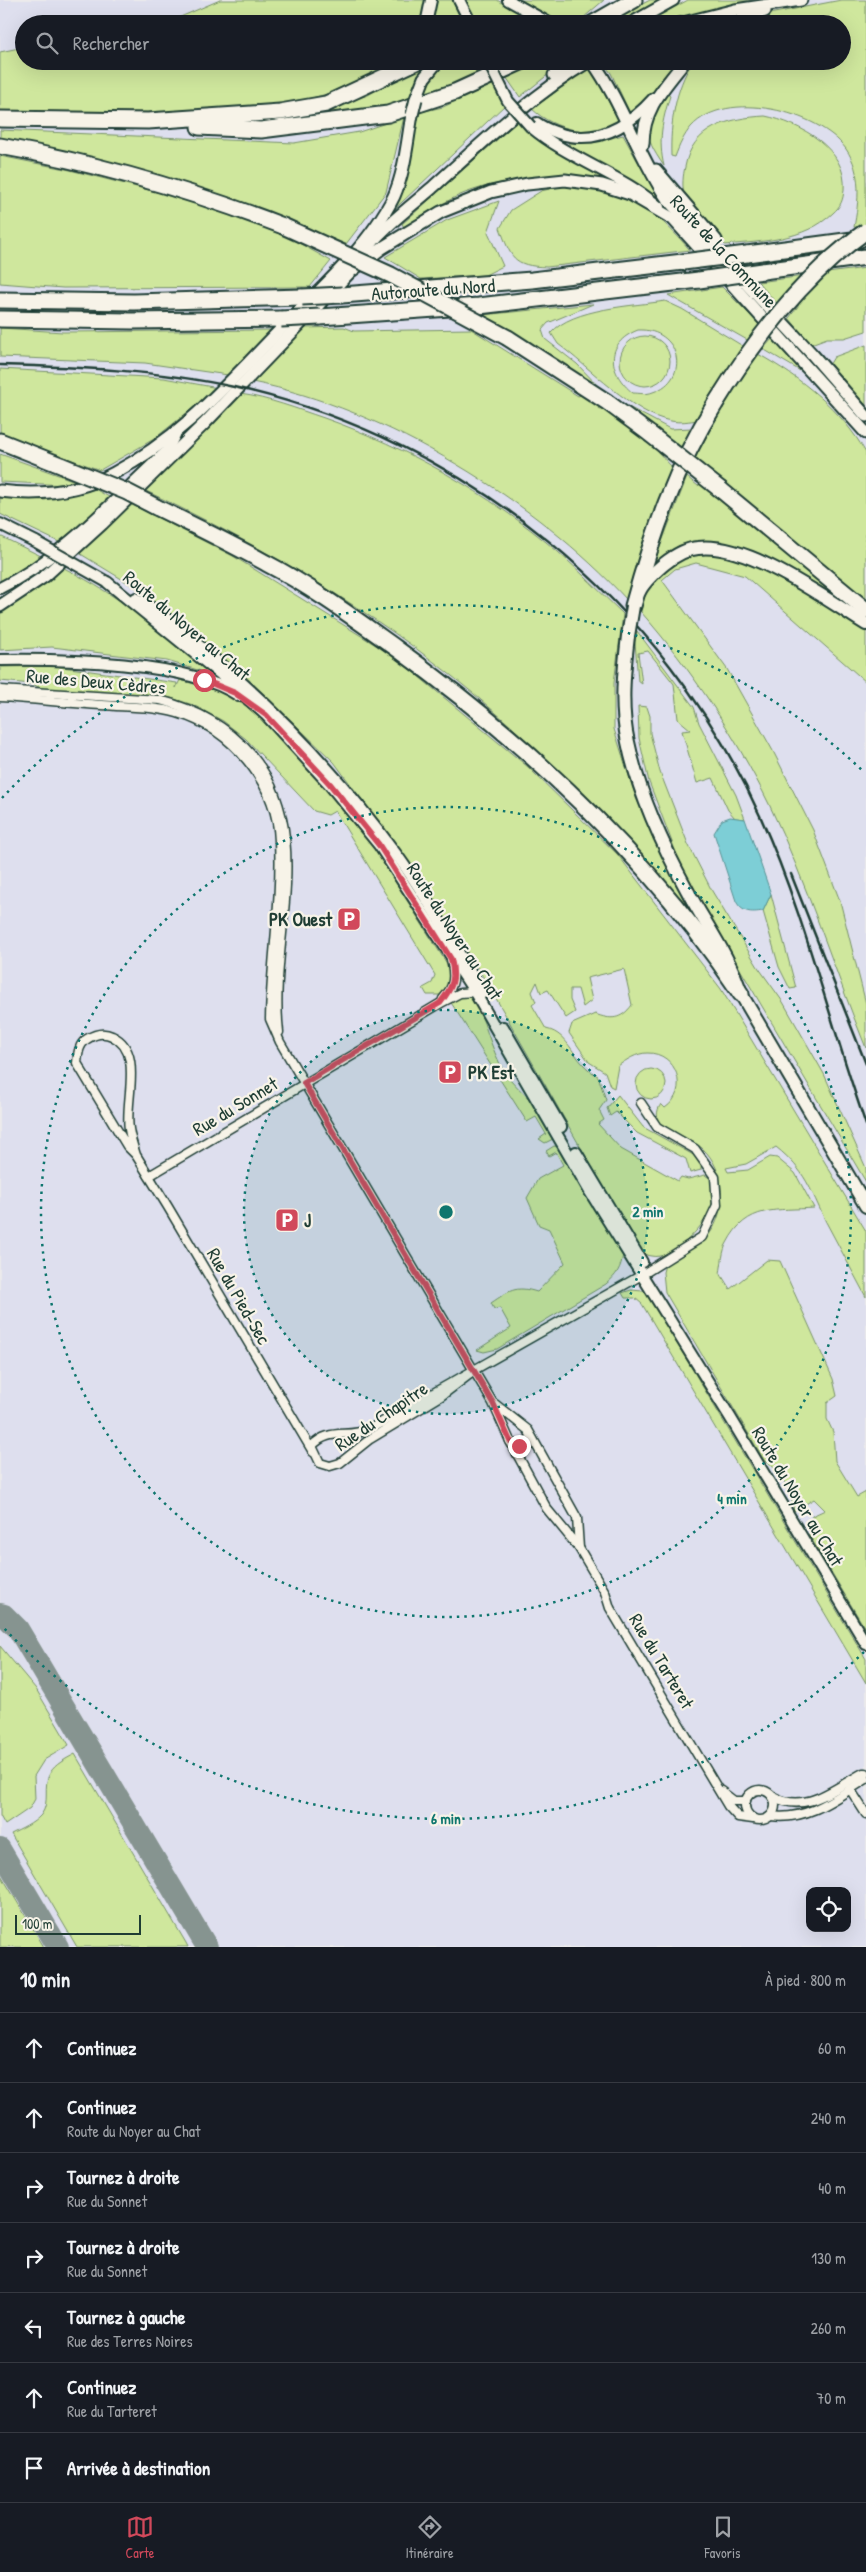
<!DOCTYPE html>
<html lang="fr">
<head>
<meta charset="utf-8">
<style>
  body { margin:0; font-family:"Patrick Hand",sans-serif; background:#20242c; color:#f1f3f6 }
  .controls { position:absolute; right:15px; bottom:15px; display:grid; overflow:hidden; border-radius:10px; box-shadow:0 5px 20px #0002 }
  .controls button { width:45px; height:45px; display:grid; place-items:center; padding:0; border:0; border-bottom:1px solid #363941; background:#171b24; color:#f1f3f6; font:25px sans-serif }
  .scale { position:absolute; left:15px; bottom:12px; width:126px; box-sizing:border-box; padding-left:5px; border:2px solid #1f3d34; border-top:0; font-size:14px; line-height:18px; white-space:nowrap; color:#1f3d34; -webkit-text-stroke:4px #f7f3e8; paint-order:stroke }
  .stop { position:absolute; width:15px; height:15px; margin:-11px; border:4px solid #d1495b; border-radius:50%; background:#fff }
  .stop.end { background:#d1495b; border-color:#fff; box-shadow:0 1px 5px #0008 }
  .list { margin:0; padding:0; list-style:none }
  h2 { display:flex; justify-content:space-between; align-items:center; height:65px; margin:0; padding:0 20px; font-size:21px }
  h2 small { font-size:16px; font-weight:400; color:#9ea1a6 }
  .list li { display:grid; grid-template-columns:32px 1fr auto; gap:15px; align-items:center; box-sizing:border-box; height:70px; padding:0 20px; border-top:1px solid #363941 }
  .list b { display:block; font-size:19px; white-space:nowrap }
  .list p { margin:0; font-size:16px; white-space:nowrap; color:#9ea1a6 }
  .list em { font-size:16px; font-style:normal; color:#9ea1a6 }
  .icon { flex:none; width:28px; height:28px; fill:none; stroke:currentColor; stroke-width:2; stroke-linecap:round; stroke-linejoin:round }
  .map { position:relative; flex:none; width:866px; height:1947px; overflow:hidden }
  .search { position:absolute; background:#171b24; box-shadow:0 5px 20px #0002; left:15px; right:15px; top:15px; height:55px; display:flex; align-items:center; gap:12px; box-sizing:border-box; padding:0 18px; border-radius:28px; color:#9ea1a6; font-size:19px }
  .sheet { height:555px; background:#171b24 }
  nav { display:flex; justify-content:space-around; align-items:center; box-sizing:border-box; height:70px; border-top:1px solid #363941; background:#171b24; font-size:14px; color:#9ea1a6 }
  nav a { display:grid; justify-items:center; gap:2px }
  nav .on { color:#d1495b }
  .map>svg:first-child { display:block }
  .built { fill:#dedfee; fill-rule:evenodd }
  .green { fill:#cfe79d; stroke:#779268; fill-rule:evenodd }
  .water { fill:#7dced6; stroke:#579495 }
  .lines { fill:none; stroke-linecap:round; stroke-linejoin:round }
  .taxiway { stroke:#869490; stroke-width:22 }
  .minor-casing { stroke:#1f3d34; stroke-width:11 }
  .tertiary-casing { stroke:#1f3d34; stroke-width:14 }
  .secondary-casing { stroke:#1f3d34; stroke-width:15 }
  .primary-casing { stroke:#1f3d34; stroke-width:16 }
  .motorway-casing { stroke:#1f3d34; stroke-width:19 }
  .minor { stroke:#f7f3e8; stroke-width:8 }
  .tertiary { stroke:#f7f3e8; stroke-width:10 }
  .secondary { stroke:#f7f3e8; stroke-width:11 }
  .primary { stroke:#f7f3e8; stroke-width:12 }
  .motorway { stroke:#f7f3e8; stroke-width:15 }
  .rail { stroke:#1f3d34; stroke-width:2.5 }
  .tertiary-bridge-casing { stroke:#1f3d34; stroke-width:14; stroke-linecap:butt }
  .secondary-bridge-casing { stroke:#1f3d34; stroke-width:15; stroke-linecap:butt }
  .primary-bridge-casing { stroke:#1f3d34; stroke-width:16; stroke-linecap:butt }
  .motorway-bridge-casing { stroke:#1f3d34; stroke-width:19; stroke-linecap:butt }
  .tertiary-bridge { stroke:#f7f3e8; stroke-width:10 }
  .secondary-bridge { stroke:#f7f3e8; stroke-width:11 }
  .primary-bridge { stroke:#f7f3e8; stroke-width:12 }
  .motorway-bridge { stroke:#f7f3e8; stroke-width:15 }
  .route { stroke:#d1495b; stroke-width:6 }
  .ring { fill:none; stroke:#0f766e; stroke-width:2.5; stroke-dasharray:2.5 5 }
  .labels { text-anchor:middle; stroke-width:4.5; stroke-linejoin:round; paint-order:stroke }
  .street-label { font-size:19px; fill:#1f3d34; stroke:#f7f3e8 }
  .poi-label { font-size:19px; font-weight:bold; fill:#1f3d34; stroke:#f7f3e8; text-anchor:start }
  .centre { fill:#0f766e; stroke:#f7f3e8; stroke-width:2.5 }
  .ring-label { font-size:15px; text-anchor:middle; font-weight:bold; fill:#0f766e; stroke:#f7f3e8; stroke-width:4.5; stroke-linejoin:round; paint-order:stroke }
</style>
</head>
<body>
<div class="map">
<svg width="866" height="1947" viewBox="0 0 866 1947">
  <rect width="100%" height="100%" fill="#eceaeb"/>
  <filter id="ink" filterUnits="userSpaceOnUse"><feTurbulence type="fractalNoise" baseFrequency=".02" numOctaves="2"/><feDisplacementMap in="SourceGraphic" scale="10" xChannelSelector="R" yChannelSelector="G"/><feConvolveMatrix kernelMatrix="1 2 1 2 8 2 1 2 1" color-interpolation-filters="sRGB"/></filter>
  <g filter="url(#ink)">
    <path class="built" d="M0 0H866V1947H0ZM24 24H842V61H24ZM810 1891H847V1928H810Z"/>
    <g class="green">
      <path d="M220 0H425L421 24H164Z"/>
      <path d="M437 0H452L463 24H430Z"/>
      <path d="M466 0H497L523 15 494 18 479 24Z"/>
      <path d="M521 0H604L576 24H563Z"/>
      <path d="M650 0H663L618 24H605Z"/>
      <path d="M688 0H755L657 24H644Z"/>
      <path d="M841 0H866V223L859 228 854 227C859 202 862 172 846 149 819 111 726 88 691 127 684 135 679 146 675 157L671 156C670 124 675 89 693 61H842V24H740L764 15Z"/>
      <path d="M24 47V61H392L366 80 342 90 285 105 192 112 0 113V52Z"/>
      <path d="M428 61H430L415 85 410 99 372 110 307 118 305 115 368 95Z"/>
      <path d="M446 61H482L487 72 424 96 428 85Z"/>
      <path d="M535 61H565L520 97 506 77Z"/>
      <path d="M605 61H678L654 91 630 113 611 73 603 63Z"/>
      <path d="M590 67 619 121C591 139 555 130 532 109Z"/>
      <path d="M493 84 505 105 385 218 400 194 408 174 416 113 443 107Z"/>
      <path d="M667 94 670 96C662 121 658 141 664 166 641 133 644 126 667 94Z"/>
      <path d="M765 116C800 123 848 149 844 190 843 200 841 206 833 213 804 241 762 241 725 245 712 231 690 213 684 194 682 186 683 175 685 167 692 127 729 118 765 116Z"/>
      <path d="M404 117 386 192 346 244 243 204 0 141V130L294 143 359 132Z"/>
      <path d="M519 120 545 144 606 178C557 176 511 176 465 193 444 201 424 215 404 227L402 224Z"/>
      <path d="M623 135 657 196 578 152 568 143H592Z"/>
      <path d="M0 156 70 170 188 200 281 233 331 261 310 287 63 288 0 283Z"/>
      <path d="M562 186C577 189 593 189 608 192 642 198 669 226 690 250L547 267C512 266 511 257 500 228L511 210 541 191Z"/>
      <path d="M499 201 488 232 503 266 485 275 421 279 385 257 447 220Z"/>
      <path d="M866 268V331L844 338H827L811 344 789 318 799 305 789 294 778 305 758 282Z"/>
      <path d="M722 287 761 326 749 341 668 295Z"/>
      <path d="M665 301 682 309 746 348 698 420C690 421 680 423 671 421 634 415 588 366 558 344L551 333C572 308 634 306 665 301ZM638 330C680 328 692 379 653 392 646 395 639 393 633 393 608 373 604 343 638 330Z"/>
      <path d="M593 304 548 323 542 330 545 339 577 364 600 388 482 315Z"/>
      <path d="M344 327 354 331 471 329 578 396 584 394 657 446V451L673 468 654 512 628 601C536 501 386 408 252 382L304 328Z"/>
      <path d="M0 328 63 332 272 330 228 375 145 363 0 357Z"/>
      <circle cx="645" cy="361" r="25"/>
      <path d="M773 338 802 372 763 349Z"/>
      <path d="M866 345V405L828 367 834 357Z"/>
      <path d="M758 354C801 378 842 410 866 453V599L695 458 731 392Z"/>
      <path d="M0 369 164 378 218 388 154 439 100 470 0 434Z"/>
      <path d="M240 394C269 398 297 409 324 418 409 448 488 493 557 551 580 571 601 593 623 614L614 683V729L636 798 691 914C625 834 553 761 474 694 375 611 260 545 144 490Z"/>
      <path d="M623 404 670 429 692 428 683 448Z"/>
      <path d="M0 454 75 481 67 485 0 482Z"/>
      <path d="M687 477 698 486 702 482 836 595C797 574 726 526 681 545 671 549 661 558 653 565Z"/>
      <path d="M93 488 109 497 61 543 0 514V497L45 500Z"/>
      <path d="M131 504 233 556 395 657 528 767 618 855 721 989 866 1231V1297C853 1272 839 1247 826 1222 810 1189 806 1171 776 1147L746 1164 726 1168 728 1172 748 1170 770 1157 777 1158 795 1173 814 1208C777 1211 747 1204 727 1243 722 1251 722 1264 720 1273L730 1289 767 1260 780 1261 833 1379 837 1396 827 1403V1419L833 1432 835 1461 857 1497 866 1492V1630L809 1535 812 1516 825 1510 814 1499 794 1511C791 1491 782 1471 764 1460L665 1292 663 1272 665 1265C677 1255 696 1248 707 1237 728 1213 726 1169 702 1148 691 1139 674 1133 661 1126 656 1119 656 1111 661 1104L665 1108C690 1091 677 1052 647 1053 637 1053 626 1060 618 1066L614 1088 610 1086 605 1072 589 1062 569 1033 572 1024 595 1014C611 1020 621 1020 632 1005L624 969 587 978 592 1000 583 1007 578 989H570V1000L575 1012 566 1018 548 990 541 993 537 982 532 992 536 1002 532 1005 546 1029C571 1034 572 1062 598 1076L606 1100 599 1110 604 1120 598 1124 621 1149 678 1181 681 1177 688 1179 705 1175 711 1179C712 1190 714 1200 710 1210 704 1227 671 1261 651 1256 647 1256 643 1253 640 1252L489 986 419 877 334 762 242 673 179 621 138 589 79 553Z"/>
      <path d="M0 536 43 557 0 583Z"/>
      <path d="M715 551 770 572 799 586 866 632V682L745 576 696 563 675 569 662 580 727 669 773 751 813 830 840 901 866 1004V1048C833 967 807 883 769 804 735 735 692 670 641 612 642 605 643 596 646 589 660 565 688 552 715 551Z"/>
      <path d="M64 568C123 598 165 633 215 675L167 661 52 647 0 650V611Z"/>
      <path d="M637 631 694 707 699 723 736 795 745 819 735 818 728 810 713 778 697 783 682 731 691 730 678 719 674 684 648 651 638 653 642 684 638 681 635 642Z"/>
      <path d="M55 666 177 683 176 688 180 680 216 690 246 706 266 723 343 808 375 850 451 970 449 983 440 995H427L423 988 432 983 435 975 335 811 328 815 314 811 246 739 223 721 193 705 171 698 46 690 32 684 0 681V667Z"/>
      <path d="M638 706 647 707 650 716V733L660 772 688 844 712 891 758 967 783 1002 824 1074 866 1168V1182L685 876 649 782 639 738Z"/>
      <path d="M771 894 796 988 790 989 779 967 763 911Z"/>
      <path d="M467 995H472C485 1019 490 1048 504 1071 515 1089 555 1117 553 1139L545 1143 539 1139 546 1134 536 1117 527 1122 450 1001Z"/>
      <circle cx="651" cy="1084" r="15"/>
      <path d="M618 1095 643 1127 697 1157 701 1162V1170L690 1173 686 1159 637 1133 616 1112 610 1116 607 1108Z"/>
      <path d="M554 1146 559 1147 623 1254C621 1268 617 1275 606 1284L497 1349 484 1352 477 1350 511 1328 500 1308 494 1309 491 1303C509 1291 515 1285 537 1292L565 1263 549 1229 539 1225 527 1198 538 1179 563 1165 556 1152 549 1156 546 1151Z"/>
      <path d="M631 1290 643 1291 649 1297 866 1659V1683L642 1304 635 1298H625L622 1293Z"/>
      <path d="M0 1646 36 1689 69 1745 44 1760 34 1776 35 1799 30 1808 5 1825 0 1816Z"/>
      <path d="M75 1754 186 1943 188 1947H77L11 1834C21 1829 33 1824 41 1815 51 1802 42 1786 50 1773 55 1764 66 1759 75 1754Z"/>
      <path d="M0 1873 44 1947H0Z"/>
    </g>
    <path class="water" d="M730 817 745 819 771 894 763 911C751 913 742 913 736 901L714 833 722 820Z"/>
    <g class="lines">
      <g class="taxiway">
        <path d="M0 1614 4 1615 18 1629 207 1947"/>
        <path d="M0 1849 58 1947"/>
      </g>
      <g class="minor-casing">
        <g id="minor">
          <path d="M0 690 160 700C195 709 226 725 250 753 318 832 268 940 279 1032"/>
          <path d="M0 697C34 699 68 703 102 705 127 707 153 706 177 713 232 729 277 783 279 841 282 900 271 960 270 1019L280 1042 493 1403 510 1441 547 1509 579 1548 605 1592 610 1608 728 1806 738 1817 753 1819"/>
          <path d="M443 999C455 986 455 976 451 959"/>
          <path d="M136 1155C133 1146 130 1137 129 1129 124 1101 145 1051 112 1036 104 1032 95 1034 87 1039 79 1044 78 1053 77 1063L127 1146 136 1155 168 1207 313 1452"/>
          <path d="M149 1176 441 1003 460 993 476 992"/>
          <path d="M474 1371 441 1396 370 1439 340 1463 330 1466 320 1463 312 1446C329 1428 345 1438 368 1430L640 1276 702 1237 717 1205 715 1177 695 1149 657 1127 641 1103"/>
          <path d="M495 1404 528 1430 577 1518 579 1548"/>
          <path d="M510 1441 519 1446 532 1438"/>
          <path d="M850 1789 866 1814"/>
          <circle cx="760" cy="1805" r="15"/>
          <path d="M721 1791 734 1801H746"/>
          <path d="M772 1796C806 1815 833 1789 863 1773H866"/>
          <path d="M771 1816C808 1821 836 1798 866 1779"/>
        </g>
      </g>
      <g class="tertiary-casing">
        <g id="tertiary">
          <path d="M459 0 471 24"/>
          <path d="M508 0 551 24"/>
          <path d="M426 24 431 0"/>
          <path d="M537 123C543 128 550 130 558 133 597 146 629 126 654 98"/>
          <path d="M531 127C570 160 621 174 659 207"/>
          <path d="M0 524 36 542"/>
          <path d="M107 582 219 673 266 715 330 785 379 845 474 991 589 1190 730 1417 866 1644"/>
          <path d="M0 588C64 557 114 499 166 452L175 435"/>
          <path d="M136 598C166 615 191 639 217 661 286 719 346 785 399 858 430 901 455 948 483 993"/>
          <path d="M0 660C61 659 189 661 239 696"/>
          <path d="M503 1027 561 1127"/>
          <path d="M576 1152 642 1262"/>
        </g>
      </g>
      <g class="secondary-casing">
        <g id="secondary">
          <path d="M630 24 673 0"/>
          <path d="M679 24 735 10 801 0"/>
          <path d="M729 24 765 11"/>
          <path d="M592 61C623 104 638 156 668 200L812 354 866 416"/>
          <path d="M554 75 573 61"/>
          <path d="M416 99 424 78 438 61"/>
          <path d="M643 144C643 108 664 88 685 61"/>
          <path d="M656 170 716 240"/>
          <path d="M361 256C376 233 411 206 432 188 482 143 531 96 589 61"/>
          <path d="M0 491C39 496 79 492 114 473 183 437 229 382 282 328 320 290 370 245 394 196 405 171 407 142 412 115"/>
          <path d="M0 606 45 576 102 524 204 424 350 272 382 248 441 212 491 192 527 184 565 180 602 185 630 194 673 219 866 433"/>
        </g>
      </g>
      <g class="primary-casing">
        <g id="primary">
          <path d="M639 592C644 581 655 572 664 564 674 556 685 549 698 548 748 542 824 598 866 624"/>
          <path d="M628 636C624 670 620 707 628 742 638 791 663 846 687 890 705 924 730 957 741 994L866 1206"/>
        </g>
      </g>
      <g class="motorway-casing">
        <g id="motorway">
          <path d="M592 24 634 0"/>
          <path d="M0 119 148 121 280 112 326 104 418 61"/>
          <path d="M199 127 261 130 388 114 455 92 523 61"/>
          <path d="M0 146C96 163 192 191 283 226"/>
          <path d="M747 254 860 239"/>
          <path d="M763 271 866 257"/>
          <path d="M342 295 532 280 683 262"/>
          <path d="M0 300 134 302 302 297"/>
          <path d="M320 317 479 306 699 280"/>
          <path d="M0 319 132 321 281 319"/>
          <path d="M508 338 607 402 650 434"/>
          <path d="M0 441 63 466"/>
          <path d="M721 490 866 610"/>
          <path d="M156 507C193 525 230 543 266 563 312 587 354 618 396 648 527 743 651 859 741 994"/>
          <path d="M633 606C652 536 676 466 715 404"/>
        </g>
      </g>
      <use href="#minor" class="minor"/>
      <use href="#tertiary" class="tertiary"/>
      <use href="#secondary" class="secondary"/>
      <use href="#primary" class="primary"/>
      <use href="#motorway" class="motorway"/>
      <g class="rail">
        <path d="M0 365C78 367 157 370 234 387 466 439 664 601 761 818 805 916 830 1023 866 1125"/>
        <path d="M791 874 866 1064"/>
      </g>
      <g class="tertiary-bridge-casing">
        <g id="tertiary-bridge">
          <path d="M488 61 508 101 531 127"/>
          <path d="M36 542 107 582"/>
        </g>
      </g>
      <g class="secondary-bridge-casing">
        <path id="secondary-bridge" d="M412 115 416 99"/>
      </g>
      <g class="primary-bridge-casing">
        <path id="primary-bridge" d="M628 636 633 606"/>
      </g>
      <g class="motorway-bridge-casing">
        <g id="motorway-bridge">
          <path d="M283 226 391 275 508 338"/>
          <path d="M683 262 747 254"/>
          <path d="M699 280 763 271"/>
          <path d="M302 297 342 295"/>
          <path d="M281 319 320 317"/>
          <path d="M715 404C755 339 803 276 866 231"/>
          <path d="M650 434 721 490"/>
          <path d="M63 466 127 492 156 507"/>
        </g>
      </g>
      <use href="#tertiary-bridge" class="tertiary-bridge"/>
      <use href="#secondary-bridge" class="secondary-bridge"/>
      <use href="#primary-bridge" class="primary-bridge"/>
      <use href="#motorway-bridge" class="motorway-bridge"/>
    </g>
  </g>
  <g class="lines" filter="url(#ink)">
    <path class="route" d="M204 680 235 693 266 715 330 784 379 845 451 959C456 979 453 987 440 1003L304 1083 493 1403 510 1441 519 1446"/>
  </g>
  <circle cx="446" cy="1212" r="202" fill="#0f766e" fill-opacity=".12"/>
  <g class="ring">
    <circle cx="446" cy="1212" r="202"/>
    <circle cx="446" cy="1212" r="405"/>
    <path d="M864 1652A607 607 0 0 1 2 1626M2 798A607 607 0 0 1 864 772"/>
  </g>
  <defs>
    <g id="parking-square" transform="scale(1.25)"><rect x="-9" y="-9" width="18" height="18" rx="4" fill="#d1495b" stroke="#f7f3e8"/><path d="M-3.5-5.5H1a3.5 3.5 0 0 1 0 7H-1V5.5H-3.5ZM-1-3.4V-.6H.8a1.4 1.4 0 0 0 0-2.8Z" fill="#fff"/></g>
  </defs>
  <g fill-rule="evenodd">
    <use href="#parking-square" x="349" y="919"/>
    <use href="#parking-square" x="450" y="1072"/>
    <use href="#parking-square" x="287" y="1220"/>
  </g>
  <g class="labels">
    <g class="street-label">
      <text transform="translate(724 251) rotate(47)" y="7">Route de la Commune</text>
      <text transform="translate(433 289) rotate(-4)" y="7">Autoroute du Nord</text>
      <text transform="translate(187 625) rotate(40)" y="7">Route du Noyer au Chat</text>
      <text transform="translate(96 681) rotate(5)" y="7">Rue des Deux Cèdres</text>
      <text transform="translate(455 931) rotate(57)" y="7">Route du Noyer au Chat</text>
      <text transform="translate(235 1106) rotate(-31)" y="7">Rue du Sonnet</text>
      <text transform="translate(239 1296) rotate(60)" y="7">Rue du Pied-Sec</text>
      <text transform="translate(381 1416) rotate(-34)" y="7">Rue du Chapitre</text>
      <text transform="translate(798 1496) rotate(59)" y="7">Route du Noyer au Chat</text>
      <text transform="translate(662 1661) rotate(59)" y="7">Rue du Tarteret</text>
    </g>
    <g class="poi-label">
      <text x="332" y="926" text-anchor="end">PK Ouest</text>
      <text x="468" y="1079">PK Est</text>
      <text x="304" y="1227">J</text>
    </g>
  </g>
  <circle cx="446" cy="1212" r="8" class="centre"/>
  <g class="ring-label">
    <text x="648" y="1217">2 min</text>
    <text x="732" y="1504">4 min</text>
    <text x="446" y="1824">6 min</text>
  </g>
</svg>
<div class="controls">
<button><svg class="icon" aria-label="locate" viewBox="0 0 24 24"><circle cx="12" cy="12" r="6"/><path d="M12 2v4M12 18v4M2 12h4M18 12h4"/></svg></button>
</div>
<div class="scale">100 m</div>
<div class="stop" style="left:204px;top:680px"></div>
<div class="stop end" style="left:519px;top:1446px"></div>
<div class="search"><svg class="icon" aria-label="search" viewBox="0 0 24 24"><circle cx="10" cy="10" r="6"/><path d="M15 15l6 6"/></svg>Rechercher</div>
</div>
<section class="sheet">
<h2>10 min<small>À pied · 800 m</small></h2>
<ul class="list">
<li><svg class="icon" aria-label="ahead" viewBox="0 0 24 24"><path d="M12 20V5M6 11l6-6 6 6"/></svg><div><b>Continuez</b></div><em>60 m</em></li>
<li><svg class="icon" aria-label="ahead" viewBox="0 0 24 24"><path d="M12 20V5M6 11l6-6 6 6"/></svg><div><b>Continuez</b><p>Route du Noyer au Chat</p></div><em>240 m</em></li>
<li><svg class="icon" aria-label="right" viewBox="0 0 24 24"><path d="M7 20v-9h11M14 6l5 5-5 5"/></svg><div><b>Tournez à droite</b><p>Rue du Sonnet</p></div><em>40 m</em></li>
<li><svg class="icon" aria-label="right" viewBox="0 0 24 24"><path d="M7 20v-9h11M14 6l5 5-5 5"/></svg><div><b>Tournez à droite</b><p>Rue du Sonnet</p></div><em>130 m</em></li>
<li><svg class="icon" aria-label="left" viewBox="0 0 24 24"><path d="M17 20v-9H6M10 6l-5 5 5 5"/></svg><div><b>Tournez à gauche</b><p>Rue des Terres Noires</p></div><em>260 m</em></li>
<li><svg class="icon" aria-label="ahead" viewBox="0 0 24 24"><path d="M12 20V5M6 11l6-6 6 6"/></svg><div><b>Continuez</b><p>Rue du Tarteret</p></div><em>70 m</em></li>
<li><svg class="icon" aria-label="arrive" viewBox="0 0 24 24"><path d="M6 21V4h12l-3 4 3 4H6"/></svg><div><b>Arrivée à destination</b></div></li>
</ul>
</section>
<nav>
<a class="on"><svg class="icon" aria-label="map" viewBox="0 0 24 24"><path d="M3 6l6-2 6 2 6-2v14l-6 2-6-2-6 2zM9 4v14M15 6v14"/></svg>Carte</a>
<a><svg class="icon" aria-label="directions" viewBox="0 0 24 24"><path d="M12 3l9 9-9 9-9-9zM9 14v-3h6M13 9l2 2-2 2"/></svg>Itinéraire</a>
<a><svg class="icon" aria-label="saved" viewBox="0 0 24 24"><path d="M7 4h10v16l-5-4-5 4z"/></svg>Favoris</a>
</nav>
</body>
</html>
